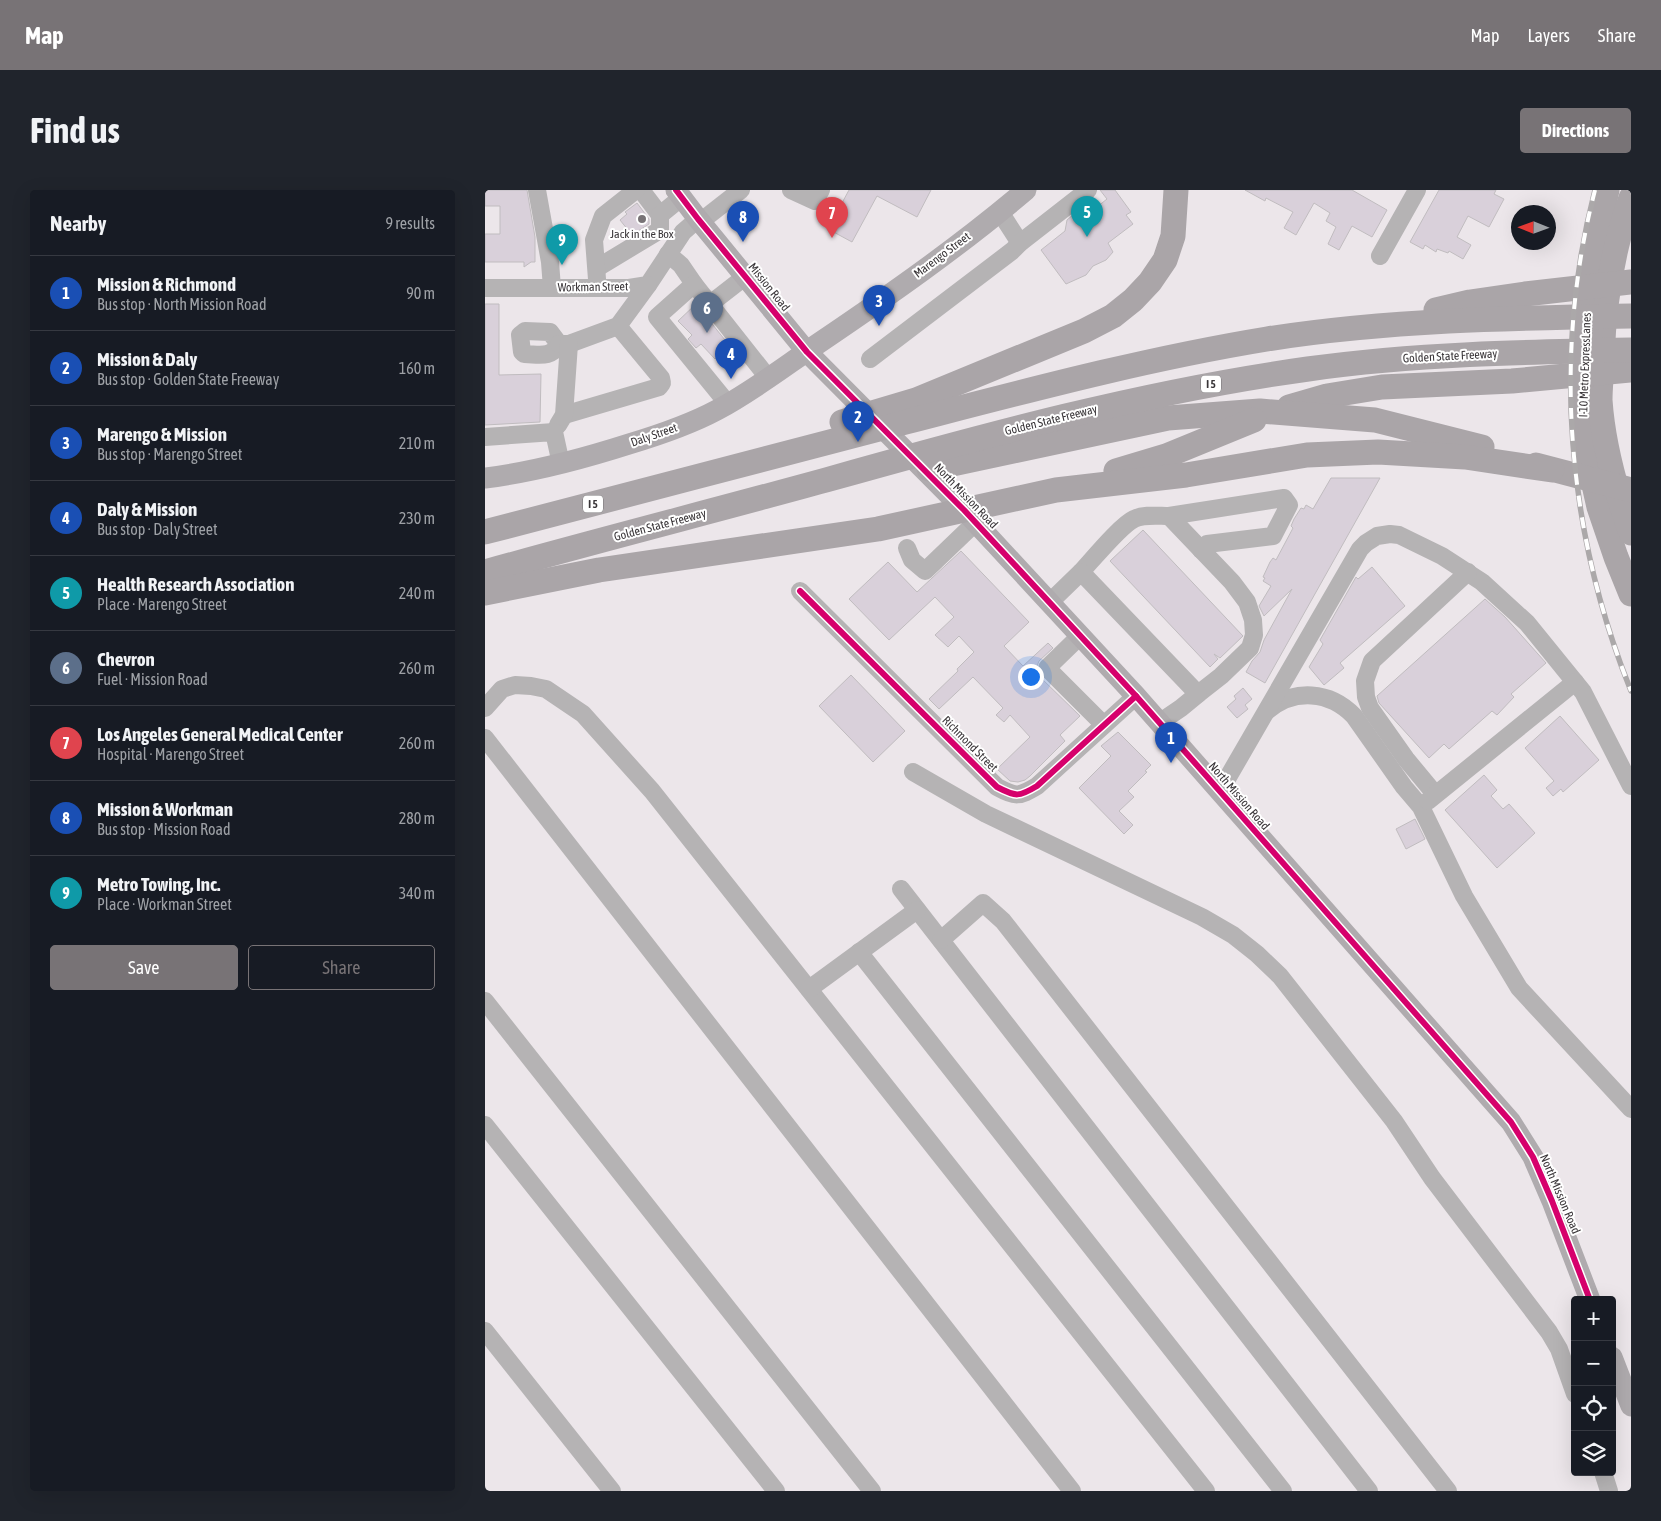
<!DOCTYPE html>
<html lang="en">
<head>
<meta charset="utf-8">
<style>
  body { margin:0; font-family:"Asap Condensed",sans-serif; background:#20242c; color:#f1f3f6 }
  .controls { position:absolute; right:15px; bottom:15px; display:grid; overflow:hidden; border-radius:5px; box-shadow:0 5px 20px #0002 }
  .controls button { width:45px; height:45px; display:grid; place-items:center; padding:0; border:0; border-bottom:1px solid #363941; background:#171b24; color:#f1f3f6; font:25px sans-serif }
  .compass { position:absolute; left:1026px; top:15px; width:45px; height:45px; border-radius:50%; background:#171b24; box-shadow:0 5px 20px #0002; rotate:271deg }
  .you { position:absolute; left:545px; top:486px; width:18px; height:18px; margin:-12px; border:4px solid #fff; border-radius:50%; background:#1a73e8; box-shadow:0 0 0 8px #1a73e833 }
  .badge { display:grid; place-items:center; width:32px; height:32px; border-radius:50%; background:#787376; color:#fff; font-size:16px; font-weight:700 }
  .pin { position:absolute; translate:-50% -41px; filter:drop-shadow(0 1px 2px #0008) }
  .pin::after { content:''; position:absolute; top:26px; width:18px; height:15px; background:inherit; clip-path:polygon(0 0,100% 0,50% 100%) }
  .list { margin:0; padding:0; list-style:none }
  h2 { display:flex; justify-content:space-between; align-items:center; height:65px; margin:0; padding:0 20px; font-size:21px }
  h2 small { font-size:16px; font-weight:400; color:#9ea1a6 }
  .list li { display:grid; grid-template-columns:32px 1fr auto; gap:15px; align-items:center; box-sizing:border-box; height:75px; padding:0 20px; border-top:1px solid #363941 }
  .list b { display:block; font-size:19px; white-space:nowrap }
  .list p { margin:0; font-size:16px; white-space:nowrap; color:#9ea1a6 }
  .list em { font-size:16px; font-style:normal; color:#9ea1a6 }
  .actions { display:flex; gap:10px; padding:15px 20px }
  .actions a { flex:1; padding:11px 0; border:1px solid #787376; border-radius:5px; text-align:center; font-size:18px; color:#787376 }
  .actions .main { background:#787376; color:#fff }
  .icon { flex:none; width:28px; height:28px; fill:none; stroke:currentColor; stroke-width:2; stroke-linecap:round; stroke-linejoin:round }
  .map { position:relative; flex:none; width:1146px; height:1301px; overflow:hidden; border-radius:5px }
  header { display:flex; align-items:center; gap:30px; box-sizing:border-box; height:70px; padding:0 25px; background:#787376; color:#fff }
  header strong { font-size:24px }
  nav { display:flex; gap:28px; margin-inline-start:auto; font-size:18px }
  .intro { display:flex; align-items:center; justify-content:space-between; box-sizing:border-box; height:120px; padding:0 30px }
  h1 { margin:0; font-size:35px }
  .button { padding:12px 22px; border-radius:5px; background:#787376; color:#fff; font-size:18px; font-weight:700 }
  main { display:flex; gap:30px; padding:0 30px }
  aside { flex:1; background:#171b24; border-radius:5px; box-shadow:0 5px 20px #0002 }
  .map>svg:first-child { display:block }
  .building { fill:#d9d0da; stroke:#c0bcbf }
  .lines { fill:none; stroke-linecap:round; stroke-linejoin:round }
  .minor { stroke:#b5b3b4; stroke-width:18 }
  .major { stroke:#afabae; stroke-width:21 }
  .highway { stroke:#aaa5a8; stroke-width:25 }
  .rail-casing { stroke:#aba8a9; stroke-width:5.5 }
  .rail { stroke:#fff; stroke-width:4; stroke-dasharray:11; stroke-linecap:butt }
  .cycleway-casing { stroke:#fff; stroke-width:9 }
  .cycleway { stroke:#d6006c; stroke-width:6 }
  .poi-dot { fill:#787376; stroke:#fff; stroke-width:2 }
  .labels { text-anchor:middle; stroke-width:4; stroke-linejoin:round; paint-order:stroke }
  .shield { fill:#fff; stroke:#747274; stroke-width:1 }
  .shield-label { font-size:11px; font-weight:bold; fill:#393538 }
  .poi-label { font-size:12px; fill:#393538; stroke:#fff }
  .street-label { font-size:12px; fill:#393538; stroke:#fff }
</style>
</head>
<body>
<header>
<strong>Map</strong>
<nav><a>Map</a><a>Layers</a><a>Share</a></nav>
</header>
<div class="intro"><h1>Find us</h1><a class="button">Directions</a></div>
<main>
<aside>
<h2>Nearby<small>9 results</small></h2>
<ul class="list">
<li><span class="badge" style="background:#1a4fb4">1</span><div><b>Mission &amp; Richmond</b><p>Bus stop · North Mission Road</p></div><em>90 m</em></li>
<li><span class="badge" style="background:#1a4fb4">2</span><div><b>Mission &amp; Daly</b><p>Bus stop · Golden State Freeway</p></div><em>160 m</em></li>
<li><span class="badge" style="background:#1a4fb4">3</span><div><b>Marengo &amp; Mission</b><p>Bus stop · Marengo Street</p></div><em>210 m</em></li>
<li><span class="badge" style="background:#1a4fb4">4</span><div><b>Daly &amp; Mission</b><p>Bus stop · Daly Street</p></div><em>230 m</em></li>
<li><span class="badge" style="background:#0f9aa8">5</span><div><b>Health Research Association</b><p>Place · Marengo Street</p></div><em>240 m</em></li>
<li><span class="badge" style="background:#5c6f8a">6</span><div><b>Chevron</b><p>Fuel · Mission Road</p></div><em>260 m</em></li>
<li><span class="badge" style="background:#e0444e">7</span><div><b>Los Angeles General Medical Center</b><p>Hospital · Marengo Street</p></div><em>260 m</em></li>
<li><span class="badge" style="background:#1a4fb4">8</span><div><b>Mission &amp; Workman</b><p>Bus stop · Mission Road</p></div><em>280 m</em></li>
<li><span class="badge" style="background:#0f9aa8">9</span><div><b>Metro Towing, Inc.</b><p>Place · Workman Street</p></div><em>340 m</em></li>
</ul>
<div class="actions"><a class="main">Save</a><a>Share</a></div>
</aside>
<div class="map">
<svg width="1146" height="1301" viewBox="0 0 1146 1301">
  <rect width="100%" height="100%" fill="#ece6ea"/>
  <g class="building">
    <path d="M0 0H42L50 47V72H46L39 77V72H0V44H15V16H0Z"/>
    <path d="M364 0H446L432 27 392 6 367 52 343 39Z"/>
    <path d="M615 0H630L646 22 641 25 648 34 623 53 628 62 621 70 608 76 601 85 581 94 556 60 580 41 582 30 589 24 602 25 622 9Z"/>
    <path d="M760 0H867L902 20 887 47 867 36 854 60 843 54 851 37 841 31 845 23 829 13 811 45 799 38 808 22 781 8 780 11Z"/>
    <path d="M954 0H1011L1009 4 1019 9 1004 37 983 26 972 47 986 55 978 69 964 61 963 63 952 59 951 62 940 55 938 59 925 52Z"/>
    <path d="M152 13 164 29V34L147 45 135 30 142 24 140 22Z"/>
    <path d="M0 114H14V185L56 184 55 232 0 235Z"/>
    <path d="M211 114 244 155 230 169 216 154 211 158 203 149 207 145 193 131Z"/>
    <path d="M846 288H895L780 493 761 482 767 471 775 462 779 450 807 399 779 426 774 416 786 396 778 391 780 388 778 387 785 372 788 368 791 370 808 338 806 336 809 329 816 318 819 319 821 315 828 319Z"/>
    <path d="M658 340 758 446 735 468 729 464 733 469 725 477 625 371Z"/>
    <path d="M476 361 544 432 519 456 538 476 563 453 568 458 554 471 552 476V481L554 486 595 526 575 545 580 551 545 586 540 590 533 592 525 591 512 579 545 547 525 525 519 532 511 525 518 518 488 487 454 519 444 509 473 481 472 479 489 462 474 446 463 457 450 445 469 427 450 407 404 450 364 409 403 372 432 402Z"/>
    <path d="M887 377 920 416 855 473 859 478 839 495 824 477 838 454 835 450 871 387 873 389Z"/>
    <path d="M1000 409 1020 427 1061 473 1026 504 1029 507 1012 525 1007 521 964 559 959 554 944 568 894 513 892 506Z"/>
    <path d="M366 485 420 541 388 572 334 516Z"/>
    <path d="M758 498 767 509 760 515 763 519 752 528 742 517 751 509 749 506Z"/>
    <path d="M1075 526 1114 570 1078 602 1076 599 1068 606 1061 598 1069 591 1040 558Z"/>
    <path d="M633 542 666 575 660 581 662 582 643 601 649 607 634 621 648 635 639 644 594 598 626 566 616 556Z"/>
    <path d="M999 585 1012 600 1006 606 1018 619 1024 614 1050 643 1012 678 960 620Z"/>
    <path d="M930 629 940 649 921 659 911 639Z"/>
  </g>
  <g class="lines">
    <g class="minor">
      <path d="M52 0 65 72 67 98"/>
      <path d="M156 0 175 25"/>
      <path d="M306 0 330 11 336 0"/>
      <path d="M515 22 535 53"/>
      <path d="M215 32 256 0"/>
      <path d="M183 64 196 75 209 94"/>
      <path d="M895 66 932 0"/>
      <path d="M112 78 175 40V25L197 7"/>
      <path d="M112 89 109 50 118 26 151 0"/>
      <path d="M0 98H144L163 95 198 42 213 29"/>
      <path d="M225 114 261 86"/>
      <path d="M40 141 65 142 74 154C66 169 53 164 39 164L37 162 35 145Z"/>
      <path d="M74 154H84L133 136 163 95"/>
      <path d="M385 169 527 61 535 53 603 0"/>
      <path d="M243 214 172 127 209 94 284 189"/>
      <path d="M79 225 174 197 177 193 176 188 133 136"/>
      <path d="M73 235 79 225 84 154"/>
      <path d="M0 247 69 242 76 274"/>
      <path d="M684 326 799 308 804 315 788 346 722 354 716 360"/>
      <path d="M422 358 427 370 440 381 490 333"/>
      <path d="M596 382C608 369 636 335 649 329 659 324 673 326 684 326L747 392 762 412 768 430 769 445 765 458 736 486 713 504"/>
      <path d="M315 401 512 597C531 607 534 607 552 596L651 506"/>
      <path d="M564 413 596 382 713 504 696 518 674 533"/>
      <path d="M595 446 562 478 619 535"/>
      <path d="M0 518 17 499 30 495 46 496 61 499 98 524 167 601 721 1301"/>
      <path d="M782 521C809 498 845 501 869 526L919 597 936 617 979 706 1034 798 1146 919"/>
      <path d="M0 548 587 1301"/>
      <path d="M428 582 501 624 717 727 748 745 772 764 795 786 909 931 947 988 1064 1142 1074 1159 1090 1204"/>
      <path d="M735 601 875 359 881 353 892 346 905 344 914 345 957 366 997 392 1042 433 1098 502 1146 596"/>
      <path d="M950 604 921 569 885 518 881 507 880 491 887 471 983 382"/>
      <path d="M943 611 1090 492"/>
      <path d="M416 699 884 1301"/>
      <path d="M456 750 498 713 518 731 963 1301"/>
      <path d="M374 762 798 1301"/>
      <path d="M324 799 432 720"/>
      <path d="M0 811 387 1301"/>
      <path d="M0 935 291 1301"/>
      <path d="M0 1141 127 1301"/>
      <path d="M1118 1282 1124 1301"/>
    </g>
    <g class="major">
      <path d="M191 0 213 29 322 162 479 320 651 506 1026 932 1048 967 1067 1011 1105 1110"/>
      <path d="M0 288C49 282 97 269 144 254 174 245 204 235 232 220 268 201 300 176 334 153 405 105 475 56 541 0"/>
      <path d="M1127 1167 1146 1216"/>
    </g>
    <g class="highway">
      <path d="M1122 0 1105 81 1099 138 1097 221 1103 268 1114 317 1131 367 1146 404"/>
      <path d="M1146 8C1127 60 1119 113 1117 168 1117 182 1115 196 1115 210 1118 255 1131 301 1146 343"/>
      <path d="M951 120 985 112 1040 104 1146 92"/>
      <path d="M804 217 842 206 897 197 1027 191 1146 180"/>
      <path d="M357 232 431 210 599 141 628 126 648 110 665 92 680 70 688 46 691 0"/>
      <path d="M1051 275 1146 300"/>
      <path d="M444 279 683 228 775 221 890 230 997 257"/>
      <path d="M631 281 681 266 769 230"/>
      <path d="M0 342C140 305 281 269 421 232 541 201 660 169 782 149 903 130 1024 128 1146 126"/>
      <path d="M0 382C114 350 228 321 341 290 501 245 658 202 823 179 930 164 1038 162 1146 160"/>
      <path d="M0 403 114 380 393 339 571 300 701 285 822 265 893 262 980 267 1067 280"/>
    </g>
    <g class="rail-casing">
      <path id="rail" d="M1110 0C1067 166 1082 342 1146 501"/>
    </g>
    <use href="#rail" class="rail"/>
    <g class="cycleway-casing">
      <g id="cycleway">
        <path d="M191 0 213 29 322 162 479 320 651 506 1026 932 1048 967 1067 1011 1105 1110"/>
        <path d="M315 401 512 597C531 607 534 607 552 596L651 506"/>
      </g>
    </g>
    <use href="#cycleway" class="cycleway"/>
  </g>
  <circle class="poi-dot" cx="157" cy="29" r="5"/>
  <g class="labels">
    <g class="shield">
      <rect x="716" y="185.5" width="20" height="17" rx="4"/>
      <rect x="98" y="305.5" width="20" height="17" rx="4"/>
    </g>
    <g class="shield-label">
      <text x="726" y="198">I 5</text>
      <text x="108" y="318">I 5</text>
    </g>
    <g class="poi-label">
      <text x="157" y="48">Jack in the Box</text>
    </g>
    <g class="street-label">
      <text transform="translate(457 65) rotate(-37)" y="4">Marengo Street</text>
      <text transform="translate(108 97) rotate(-1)" y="4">Workman Street</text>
      <text transform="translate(284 97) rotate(51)" y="4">Mission Road</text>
      <text transform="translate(965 166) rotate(-3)" y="4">Golden State Freeway</text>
      <text transform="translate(1100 175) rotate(-88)" y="4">I-10 Metro ExpressLanes</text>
      <text transform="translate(566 230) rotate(-14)" y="4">Golden State Freeway</text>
      <text transform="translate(169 245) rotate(-19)" y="4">Daly Street</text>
      <text transform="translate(481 306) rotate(46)" y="4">North Mission Road</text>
      <text transform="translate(175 335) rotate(-15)" y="4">Golden State Freeway</text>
      <text transform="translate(485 554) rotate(45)" y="4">Richmond Street</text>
      <text transform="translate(754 606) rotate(49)" y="4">North Mission Road</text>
      <text transform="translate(1075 1004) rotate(67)" y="4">North Mission Road</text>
    </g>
  </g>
</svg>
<div class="controls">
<button>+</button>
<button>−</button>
<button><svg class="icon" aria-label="locate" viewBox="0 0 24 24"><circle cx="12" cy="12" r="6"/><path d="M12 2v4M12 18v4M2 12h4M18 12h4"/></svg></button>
<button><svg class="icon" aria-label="layers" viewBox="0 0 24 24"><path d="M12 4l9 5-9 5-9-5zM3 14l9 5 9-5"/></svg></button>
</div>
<svg class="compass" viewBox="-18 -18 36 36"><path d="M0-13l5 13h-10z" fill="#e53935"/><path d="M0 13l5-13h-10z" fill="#9ea1a6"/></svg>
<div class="you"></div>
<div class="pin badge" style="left:686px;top:573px;background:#1a4fb4">1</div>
<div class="pin badge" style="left:373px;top:252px;background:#1a4fb4">2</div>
<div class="pin badge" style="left:394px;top:136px;background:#1a4fb4">3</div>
<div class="pin badge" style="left:246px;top:189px;background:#1a4fb4">4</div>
<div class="pin badge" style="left:602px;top:47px;background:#0f9aa8">5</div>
<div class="pin badge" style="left:222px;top:143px;background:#5c6f8a">6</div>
<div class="pin badge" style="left:347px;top:48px;background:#e0444e">7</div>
<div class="pin badge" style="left:258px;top:52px;background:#1a4fb4">8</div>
<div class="pin badge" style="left:77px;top:75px;background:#0f9aa8">9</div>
</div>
</main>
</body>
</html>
